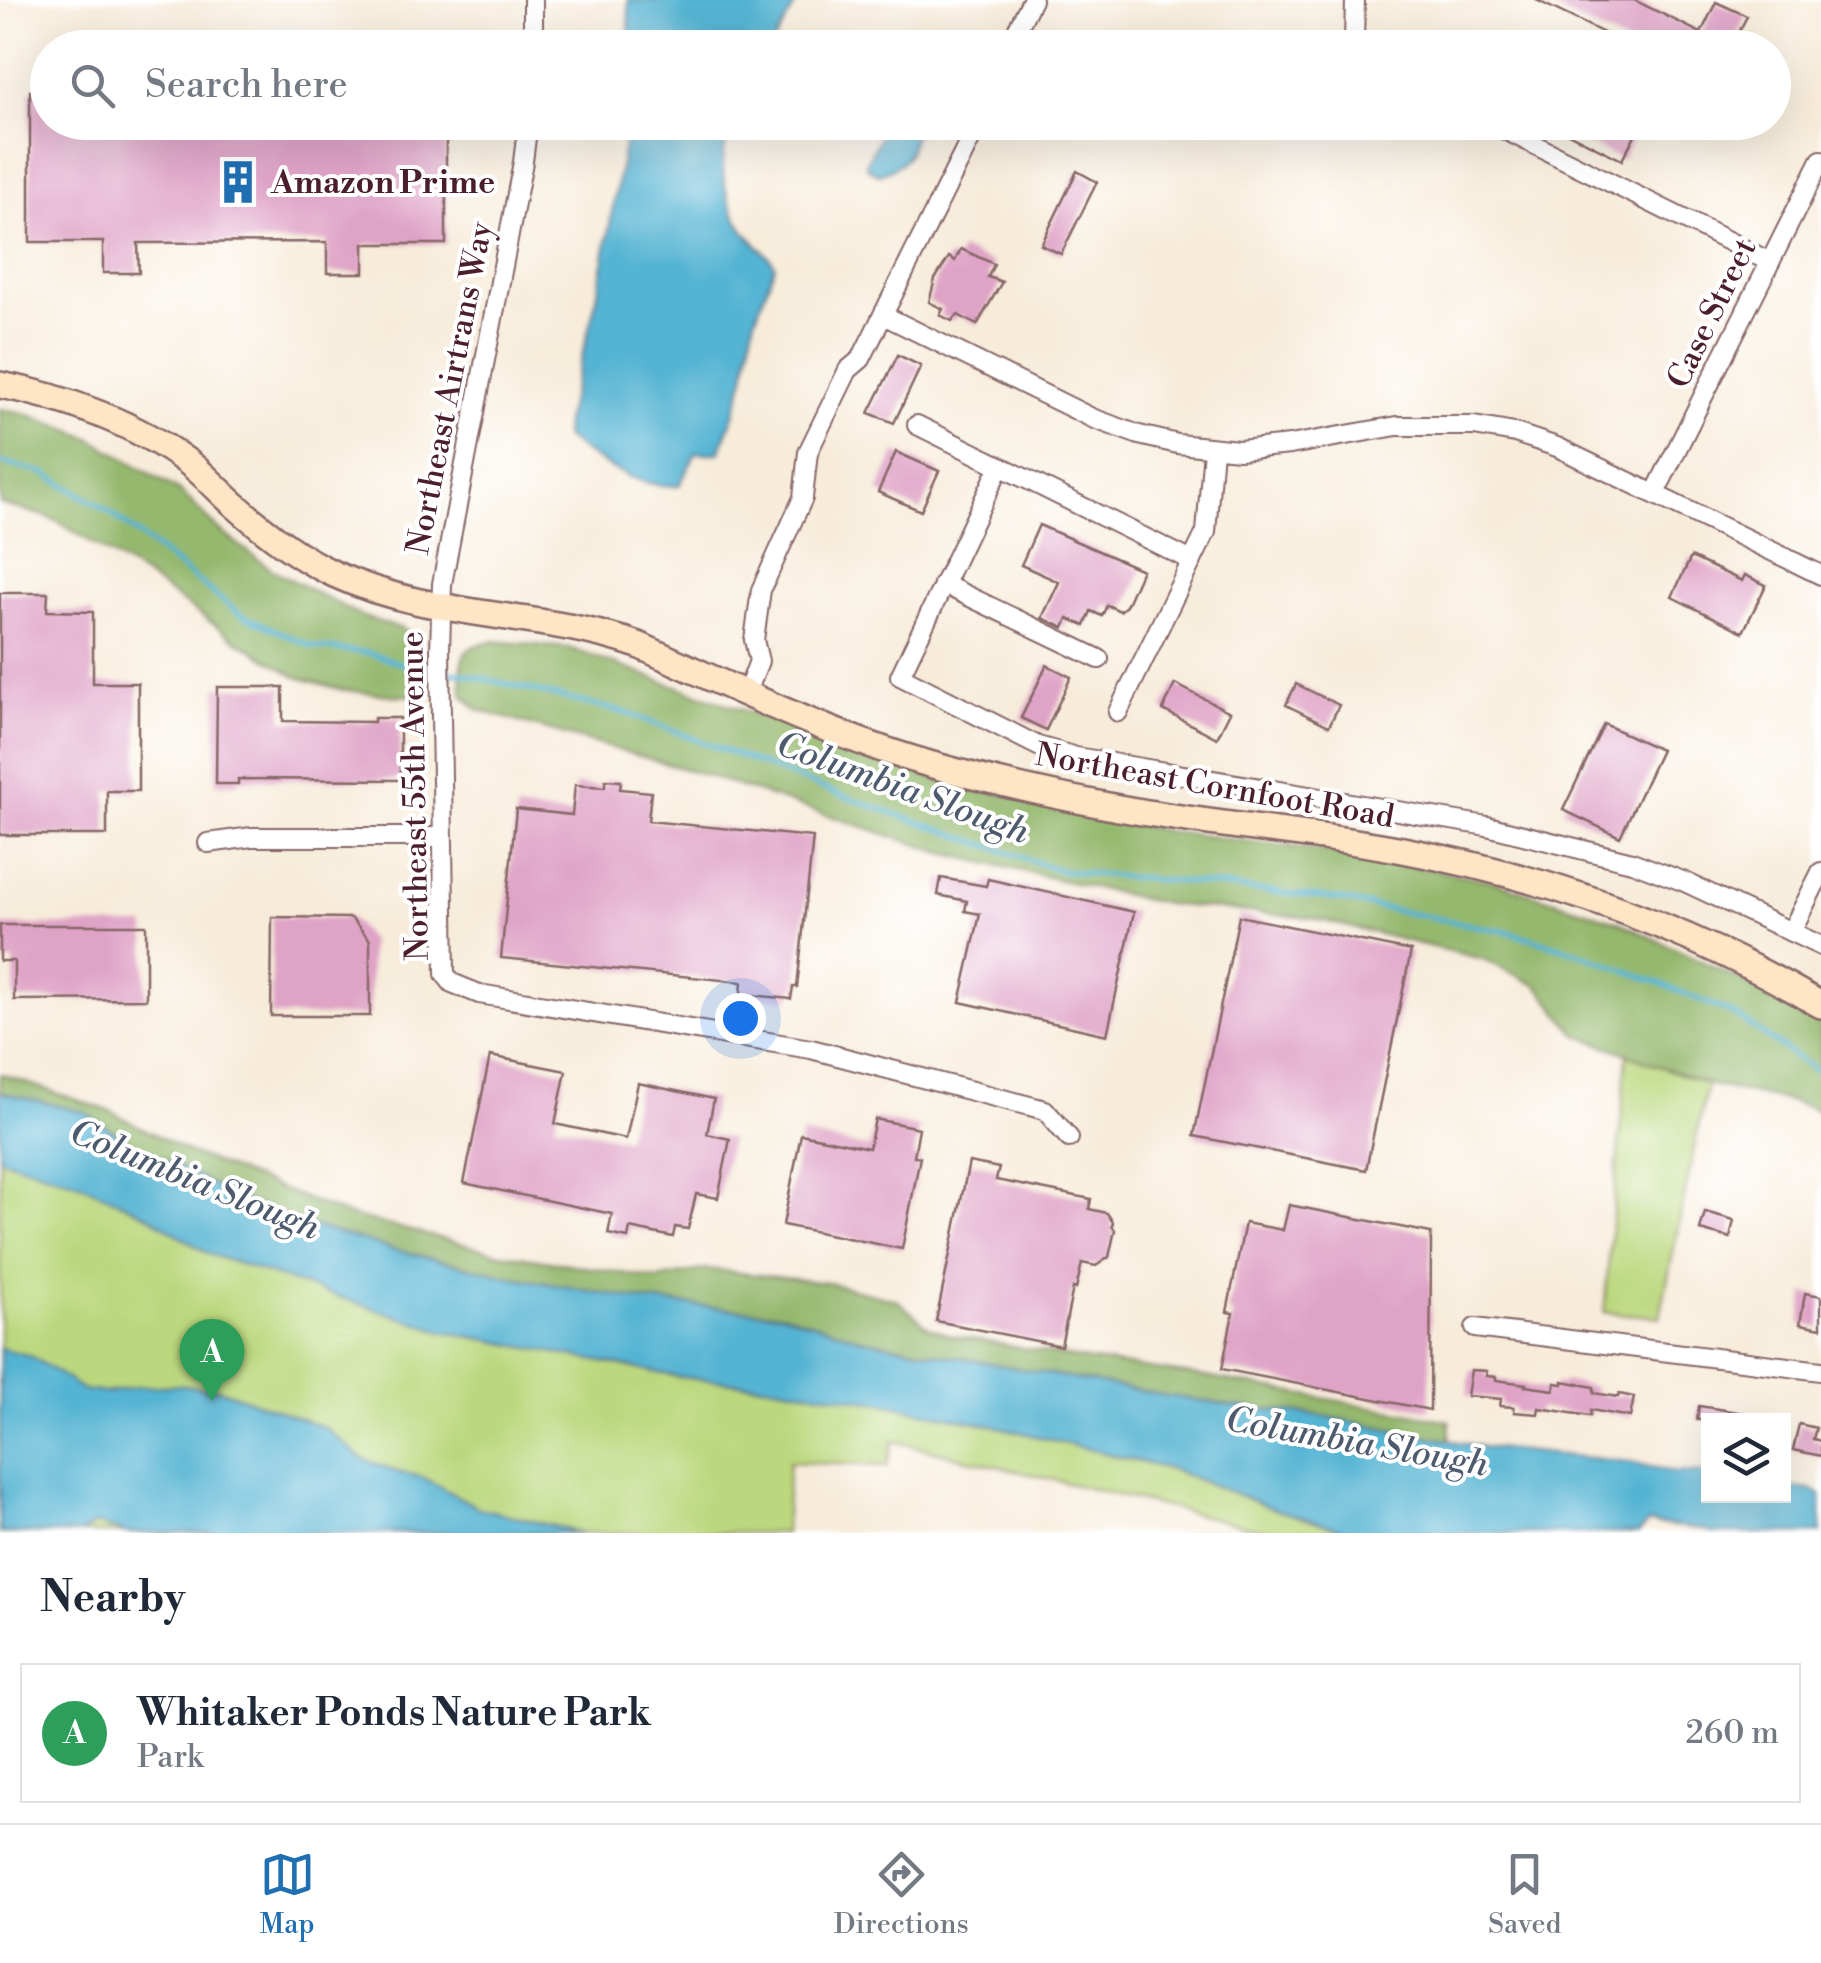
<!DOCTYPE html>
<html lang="en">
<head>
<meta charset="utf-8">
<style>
  body { margin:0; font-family:"Libre Bodoni",serif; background:#f2f2f3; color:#1f2937 }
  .controls { position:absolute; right:30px; bottom:30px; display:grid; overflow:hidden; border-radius:0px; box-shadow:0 10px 40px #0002 }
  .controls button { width:90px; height:90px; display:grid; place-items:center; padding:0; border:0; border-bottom:2px solid #e0e1e3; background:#fff; color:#1f2937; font:50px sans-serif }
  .you { position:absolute; left:740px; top:1018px; width:35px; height:35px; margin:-25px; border:8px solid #fff; border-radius:50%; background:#1a73e8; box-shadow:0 0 0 15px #1a73e833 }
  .badge { display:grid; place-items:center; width:65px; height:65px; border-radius:50%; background:#1f6fb2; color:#fff; font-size:32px; font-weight:700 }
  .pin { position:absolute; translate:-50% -82px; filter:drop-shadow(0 2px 5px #0008) }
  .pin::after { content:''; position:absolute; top:52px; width:35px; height:30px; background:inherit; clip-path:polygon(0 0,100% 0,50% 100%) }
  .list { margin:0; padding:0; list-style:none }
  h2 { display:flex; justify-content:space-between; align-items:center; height:130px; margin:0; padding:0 40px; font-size:42px }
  h2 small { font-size:32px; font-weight:400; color:#747a83 }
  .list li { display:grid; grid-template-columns:65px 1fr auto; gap:30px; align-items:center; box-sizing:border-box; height:140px; margin:0 20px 20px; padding:0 20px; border:2px solid #e0e1e3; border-radius:0px }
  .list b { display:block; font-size:38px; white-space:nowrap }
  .list p { margin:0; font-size:32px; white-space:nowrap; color:#747a83 }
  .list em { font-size:32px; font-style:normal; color:#747a83 }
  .icon { flex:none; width:55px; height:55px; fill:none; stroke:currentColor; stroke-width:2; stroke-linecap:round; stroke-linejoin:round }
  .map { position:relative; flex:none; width:1821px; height:1533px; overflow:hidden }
  .search { position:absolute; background:#fff; box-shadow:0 10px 40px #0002; left:30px; right:30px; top:30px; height:110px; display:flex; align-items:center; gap:25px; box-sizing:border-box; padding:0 35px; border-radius:55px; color:#747a83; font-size:38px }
  .sheet { height:290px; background:#fff }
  nav { display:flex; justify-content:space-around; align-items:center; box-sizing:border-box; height:140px; border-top:2px solid #e0e1e3; background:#fff; font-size:28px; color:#747a83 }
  nav a { display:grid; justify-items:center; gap:5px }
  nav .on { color:#1f6fb2 }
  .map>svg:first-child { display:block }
  .green { fill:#bbd87e; stroke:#827c54; stroke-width:2.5 }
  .forest { fill:#94b86d; stroke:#6f6c4c; stroke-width:2.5 }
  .water { fill:#54b4d3; stroke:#4f6a7f; stroke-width:2.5 }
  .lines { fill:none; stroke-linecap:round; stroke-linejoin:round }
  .stream { stroke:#54b4d3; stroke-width:5 }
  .building { fill:#dfa3c6 }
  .street-casing { stroke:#876768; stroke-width:22 }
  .secondary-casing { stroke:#876768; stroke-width:30 }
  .street { stroke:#fff; stroke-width:18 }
  .secondary { stroke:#fde5c5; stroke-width:25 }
  .labels { text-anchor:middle; stroke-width:8; stroke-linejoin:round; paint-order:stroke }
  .poi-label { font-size:32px; font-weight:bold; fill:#4a1f2b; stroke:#fff; text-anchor:start }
  .street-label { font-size:32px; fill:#4a1f2b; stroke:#fff }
  .water-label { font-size:35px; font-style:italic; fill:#4e5b6e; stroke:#fff }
</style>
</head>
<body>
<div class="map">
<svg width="1821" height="1533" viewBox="0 0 1821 1533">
  <rect width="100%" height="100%" fill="#fff"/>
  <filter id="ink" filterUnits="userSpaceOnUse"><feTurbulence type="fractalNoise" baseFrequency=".01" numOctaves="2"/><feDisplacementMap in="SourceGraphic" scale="20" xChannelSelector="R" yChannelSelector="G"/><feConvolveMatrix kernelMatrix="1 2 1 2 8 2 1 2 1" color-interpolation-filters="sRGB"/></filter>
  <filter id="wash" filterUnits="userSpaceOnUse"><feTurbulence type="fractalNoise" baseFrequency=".0048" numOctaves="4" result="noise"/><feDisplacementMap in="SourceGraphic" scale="40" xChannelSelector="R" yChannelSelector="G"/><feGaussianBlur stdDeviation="2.25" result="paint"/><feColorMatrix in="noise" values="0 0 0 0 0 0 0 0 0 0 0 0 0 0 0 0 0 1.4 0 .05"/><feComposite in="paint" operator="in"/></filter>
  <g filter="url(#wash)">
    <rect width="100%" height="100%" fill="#f7ecda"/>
    <g class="green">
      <path d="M1627 1054 1707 1084 1660 1317 1604 1312Z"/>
      <path d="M0 1158 80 1183 147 1215 209 1254 442 1331 680 1377 774 1386 878 1402 995 1426 1173 1470 1277 1510 1355 1533H1274L893 1441 887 1466 789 1462 785 1533H582L479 1508 423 1478 422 1533H0Z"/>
    </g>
    <g class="forest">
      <path d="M0 409 24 413 90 438 181 492 219 530 271 569 363 617 403 629 410 634 419 648 422 695 399 696 343 690 297 677 239 642 147 577 57 521 42 515 0 504Z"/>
      <path d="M492 641 569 648 937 779 1167 831 1350 854 1489 880 1617 921 1769 993 1821 1022V1112L1794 1102 1707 1084 1577 1035 1538 986 1483 959 1312 918 1166 904 943 853 699 773 478 710 462 694C463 660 454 649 492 641Z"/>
      <path d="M0 1074 112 1112 190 1153 347 1215 495 1252 657 1279 707 1269 829 1283 897 1300 928 1327 949 1335 1086 1360 1206 1377 1450 1421 1449 1441 1317 1415 1233 1406 1156 1394 865 1340 784 1314 647 1301 512 1277 395 1250 291 1220 230 1194 125 1139 84 1112 0 1092Z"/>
    </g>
    <g class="water">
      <path d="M628 0H798L771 47 630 48Z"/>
      <path d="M628 123H733C716 158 722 197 743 229 752 242 766 251 775 265L754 322 745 377 734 415 719 453H696L679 486C635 488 598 462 564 437L565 422 597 297Z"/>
      <path d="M887 123H917C909 152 912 163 879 174L868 169 866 163Z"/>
      <path d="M0 1092 84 1112 125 1139 230 1194 291 1220 395 1250 512 1277 647 1301 784 1314 865 1340 1156 1394 1233 1406 1317 1415 1484 1447 1630 1462 1674 1472 1708 1473V1496H1784V1485L1814 1491 1821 1495V1533H1714L1702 1529 1648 1523 1639 1533H1355L1277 1510 1173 1470 995 1426 878 1402 774 1386 680 1377 442 1331 209 1254 147 1215 80 1183 0 1158Z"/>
      <path d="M0 1348 31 1356 84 1390 106 1393 136 1387 182 1385 219 1389 324 1427 363 1459 397 1472 422 1477 479 1508 582 1533H127L95 1524 81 1533H0Z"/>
    </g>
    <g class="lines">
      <g class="stream">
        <path d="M0 462 44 473 108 511 240 614 313 647 369 653 425 671 434 672"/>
        <path d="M445 672 461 673 627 713 846 797 1062 871 1193 883 1335 899 1513 933 1574 951 1662 984 1733 1014 1821 1074"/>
      </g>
    </g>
    <g id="blocks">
      <g class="building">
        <path d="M1536 0H1634L1701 33 1716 2 1747 16 1731 48H1635Z"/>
        <path d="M30 91H48V122H446V244H364V273H327V242L138 243 139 273H103V242H30Z"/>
        <path d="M1546 122H1615L1636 133 1622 160Z"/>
        <path d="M1077 171 1097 182 1061 254 1041 245Z"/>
        <path d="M961 249 994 264 988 277 1002 282 977 325 958 315 952 321 940 315 943 309 929 302 935 279 949 257 955 261Z"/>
        <path d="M898 355 921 366 894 423 869 413Z"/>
        <path d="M896 452 939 471 921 511 878 492Z"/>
        <path d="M1039 525 1142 570 1126 606 1120 611 1107 605 1102 616 1091 611 1085 626 1068 618 1064 628 1042 618 1059 582 1021 565Z"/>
        <path d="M1691 557 1742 581 1745 575 1766 585 1743 632 1672 597Z"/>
        <path d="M0 593H48L47 611 93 612V683H138V791H107V835H0Z"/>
        <path d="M1047 665 1071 677 1046 730 1021 718Z"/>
        <path d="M1175 684 1230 712 1217 738 1163 710Z"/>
        <path d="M1296 684 1339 705 1329 726 1286 705Z"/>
        <path d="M217 687H283V721L374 722V718H400V780L238 779V784H216Z"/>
        <path d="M1604 724 1661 750 1620 837 1563 810Z"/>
        <path d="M605 780 621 781 620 789 651 792 648 821 813 837 797 987H793L791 999 741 994 742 982 501 958 516 809 572 815 575 785 605 787Z"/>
        <path d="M941 878 986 886 988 879 1134 912 1107 1035 960 1002 980 914 965 911 967 901 938 895Z"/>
        <path d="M1239 916 1411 951 1366 1170 1194 1136Z"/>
        <path d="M272 917 351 918 370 940V1016H271Z"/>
        <path d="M0 925H146V999L14 1000V961H0Z"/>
        <path d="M490 1056 566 1071 555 1124 626 1139 638 1083 714 1099 707 1134 730 1139 718 1198 696 1194 688 1229 675 1227 673 1237 630 1228 628 1238 608 1234 612 1214 464 1183Z"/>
        <path d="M875 1119 919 1128 914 1156 920 1157 902 1249 783 1225 801 1134 869 1148Z"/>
        <path d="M969 1162 999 1168 996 1180 1091 1199 1089 1209 1107 1213 1113 1222 1112 1226 1115 1230 1109 1257 1096 1266 1082 1263 1076 1289 1073 1288 1061 1346 936 1321Z"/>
        <path d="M1289 1205 1431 1233 1430 1410 1222 1369 1233 1313 1227 1312 1245 1223 1283 1230Z"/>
        <path d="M1705 1212 1734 1220 1730 1238 1700 1230Z"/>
        <path d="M1805 1293 1821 1296V1328L1800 1324Z"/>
        <path d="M1471 1370 1487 1371 1486 1376 1496 1377V1380L1526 1384 1525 1386 1554 1390 1555 1383 1563 1384V1381L1594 1387V1393L1618 1397 1619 1394 1634 1397 1630 1417 1591 1410 1590 1416 1539 1408 1538 1414 1514 1412V1407L1500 1406 1501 1399 1467 1396Z"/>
        <path d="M1699 1406 1744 1413 1743 1420H1697Z"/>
        <path d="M1799 1424 1816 1428 1813 1439 1821 1441V1456L1793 1450Z"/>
      </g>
    </g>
  </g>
  <g filter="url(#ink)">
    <use href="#blocks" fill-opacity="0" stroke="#876768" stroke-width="2.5"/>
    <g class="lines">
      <g class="street-casing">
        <g id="street">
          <path d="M1355 0 1354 41 1356 48"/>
          <path d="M533 48V0"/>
          <path d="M1008 48 1032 0"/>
          <path d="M528 122 523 162 442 584 440 650 445 974 452 983 479 994 811 1049 1045 1110 1069 1138"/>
          <path d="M1489 122 1770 262"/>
          <path d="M883 315 1092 418 1139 435 1178 444 1239 450 1290 445 1397 426H1474L1515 433 1557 447 1821 575"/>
          <path d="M917 425 1192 561"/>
          <path d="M1000 466 900 676 1038 746 1076 757 1487 826 1632 862 1685 882 1821 946"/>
          <path d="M1655 493 1821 160"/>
          <path d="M943 584 1099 659"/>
          <path d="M746 695 759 661 754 640 761 590 803 498 808 452 848 370 861 359 979 122"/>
          <path d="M1118 712 1206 532 1213 449"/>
          <path d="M208 843 252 837H442"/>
          <path d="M1791 932 1821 872"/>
          <path d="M1475 1328 1821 1371"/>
        </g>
      </g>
      <g class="secondary-casing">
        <path id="secondary" d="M0 385C62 396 139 425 189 463 206 476 219 491 235 505 265 532 297 557 334 574 431 619 539 611 638 645 719 681 798 720 882 749 951 773 1032 791 1103 805 1202 825 1304 831 1403 850 1550 878 1692 929 1821 1005"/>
      </g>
      <use href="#street" class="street"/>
      <use href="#secondary" class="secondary"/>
    </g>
  </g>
  <defs>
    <g id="building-bare" transform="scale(3.45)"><path d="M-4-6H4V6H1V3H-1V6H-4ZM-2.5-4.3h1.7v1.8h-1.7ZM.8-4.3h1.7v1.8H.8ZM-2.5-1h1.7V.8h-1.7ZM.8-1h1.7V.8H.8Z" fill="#1f6fb2" stroke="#fff" stroke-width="2.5" paint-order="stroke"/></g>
  </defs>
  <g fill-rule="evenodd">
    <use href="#building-bare" x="238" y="182"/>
  </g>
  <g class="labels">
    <g class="poi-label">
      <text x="271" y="193">Amazon Prime</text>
    </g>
    <g class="street-label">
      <text transform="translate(1711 313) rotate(-64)" y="11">Case Street</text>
      <text transform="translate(449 388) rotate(-79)" y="11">Northeast Airtrans Way</text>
      <text transform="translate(1215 785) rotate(10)" y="11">Northeast Cornfoot Road</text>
      <text transform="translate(414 796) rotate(-91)" y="11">Northeast 55th Avenue</text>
    </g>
    <g class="water-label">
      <text transform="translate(903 787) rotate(20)" y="12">Columbia Slough</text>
      <text transform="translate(195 1179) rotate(22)" y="12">Columbia Slough</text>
      <text transform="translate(1357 1441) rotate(10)" y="12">Columbia Slough</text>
    </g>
  </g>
</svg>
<div class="controls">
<button><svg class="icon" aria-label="layers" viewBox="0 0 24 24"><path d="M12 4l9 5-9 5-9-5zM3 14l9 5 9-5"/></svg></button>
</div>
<div class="you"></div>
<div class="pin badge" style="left:212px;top:1401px;background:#2e9e5b">A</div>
<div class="search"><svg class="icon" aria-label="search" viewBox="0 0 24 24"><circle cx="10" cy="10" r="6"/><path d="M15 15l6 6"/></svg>Search here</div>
</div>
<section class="sheet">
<h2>Nearby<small></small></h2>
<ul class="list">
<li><span class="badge" style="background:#2e9e5b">A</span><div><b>Whitaker Ponds Nature Park</b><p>Park</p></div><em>260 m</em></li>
</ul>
</section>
<nav>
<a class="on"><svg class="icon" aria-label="map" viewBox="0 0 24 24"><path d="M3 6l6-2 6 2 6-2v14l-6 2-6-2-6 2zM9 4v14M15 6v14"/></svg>Map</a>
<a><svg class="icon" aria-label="directions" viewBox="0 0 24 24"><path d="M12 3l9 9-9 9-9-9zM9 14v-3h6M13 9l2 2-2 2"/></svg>Directions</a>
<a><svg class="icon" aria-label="saved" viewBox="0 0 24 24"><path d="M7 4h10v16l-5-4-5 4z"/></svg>Saved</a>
</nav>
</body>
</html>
